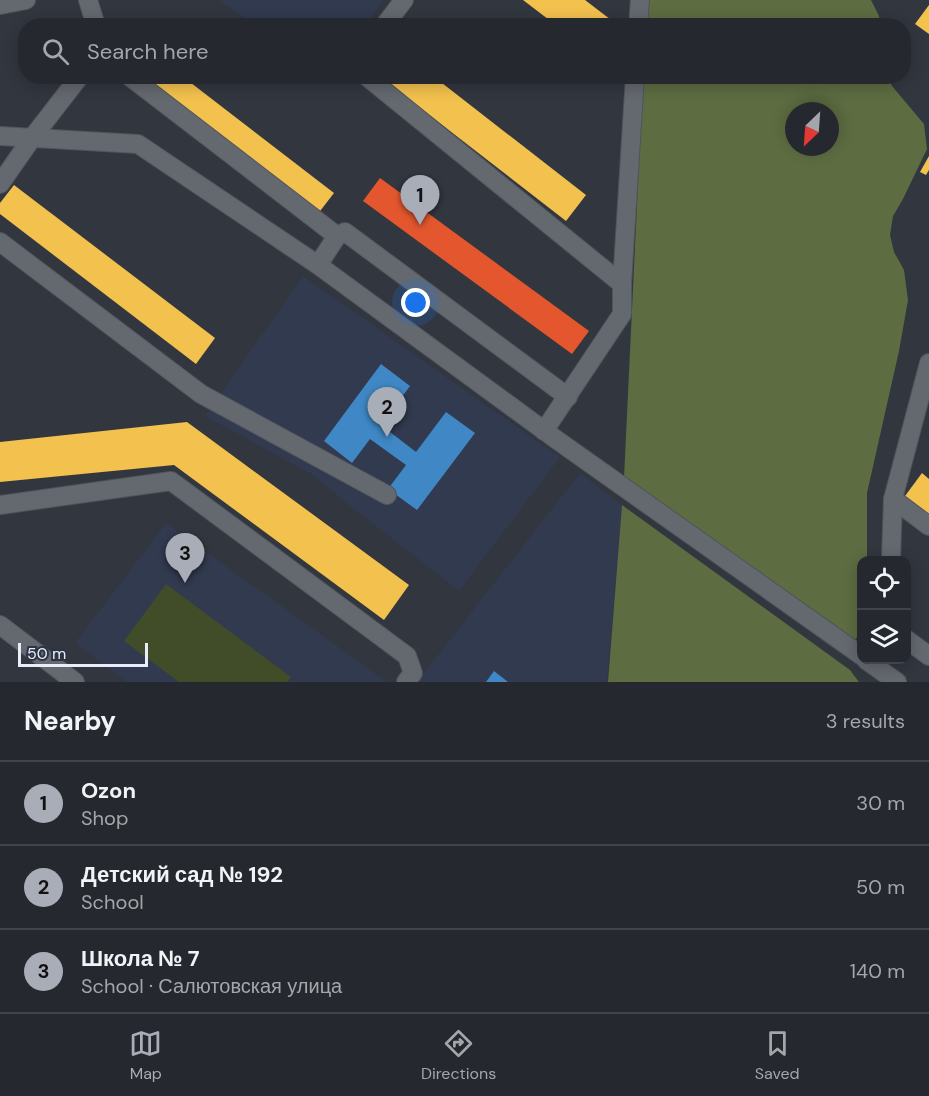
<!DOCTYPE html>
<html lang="en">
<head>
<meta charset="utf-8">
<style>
  body { margin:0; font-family:"DM Sans",sans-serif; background:#2e3037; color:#f1f3f6 }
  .controls { position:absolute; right:18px; bottom:18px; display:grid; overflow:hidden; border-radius:12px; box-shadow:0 3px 15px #0003 }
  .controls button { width:54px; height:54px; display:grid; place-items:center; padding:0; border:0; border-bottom:2px solid #42444b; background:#26282f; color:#f1f3f6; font:30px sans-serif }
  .compass { position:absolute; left:785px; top:102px; width:54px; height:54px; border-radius:50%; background:#26282f; box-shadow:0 3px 15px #0003; rotate:205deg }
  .scale { position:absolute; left:18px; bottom:15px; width:130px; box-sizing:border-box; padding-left:6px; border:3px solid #e8edf9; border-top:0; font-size:16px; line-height:21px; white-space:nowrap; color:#e8edf9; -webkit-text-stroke:4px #2c3345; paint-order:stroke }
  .you { position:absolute; left:416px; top:303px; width:21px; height:21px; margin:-15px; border:4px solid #fff; border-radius:50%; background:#1a73e8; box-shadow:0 0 0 9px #1a73e833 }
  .badge { display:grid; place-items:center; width:39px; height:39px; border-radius:50%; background:#a8adb8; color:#111; font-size:20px; font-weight:700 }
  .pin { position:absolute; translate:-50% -50px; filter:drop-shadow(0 2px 3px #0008) }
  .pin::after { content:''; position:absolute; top:32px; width:21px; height:18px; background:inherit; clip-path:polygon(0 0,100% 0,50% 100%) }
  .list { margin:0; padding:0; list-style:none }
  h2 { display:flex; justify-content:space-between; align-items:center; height:78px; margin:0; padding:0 24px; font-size:26px }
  h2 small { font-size:20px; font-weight:400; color:#a4a6aa }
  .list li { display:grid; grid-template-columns:39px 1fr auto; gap:18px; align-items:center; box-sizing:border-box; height:84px; padding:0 24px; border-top:2px solid #42444b }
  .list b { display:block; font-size:22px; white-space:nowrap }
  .list p { margin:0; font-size:20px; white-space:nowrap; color:#a4a6aa }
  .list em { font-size:20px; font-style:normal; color:#a4a6aa }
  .icon { flex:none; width:33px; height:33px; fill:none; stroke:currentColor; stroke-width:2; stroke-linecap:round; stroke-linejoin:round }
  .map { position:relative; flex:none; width:929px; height:682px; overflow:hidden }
  .search { position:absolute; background:#26282f; box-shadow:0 3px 15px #0003; left:18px; right:18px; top:18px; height:66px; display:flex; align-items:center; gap:15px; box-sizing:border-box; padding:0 21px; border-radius:24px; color:#a4a6aa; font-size:22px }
  .sheet { height:330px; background:#26282f }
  nav { display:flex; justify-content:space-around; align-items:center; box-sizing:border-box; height:84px; border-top:2px solid #42444b; background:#26282f; font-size:16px; color:#a4a6aa }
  nav a { display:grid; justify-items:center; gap:3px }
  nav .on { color:#a8adb8 }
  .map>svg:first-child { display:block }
  .built { fill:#313a4f }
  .green { fill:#414d28 }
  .forest { fill:#5d6c41; fill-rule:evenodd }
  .homes { fill:#f2c14e }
  .shops { fill:#e4572e }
  .schools { fill:#3f88c5 }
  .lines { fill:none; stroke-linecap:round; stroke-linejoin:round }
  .minor-casing { stroke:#50545c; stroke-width:20 }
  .minor { stroke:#64686f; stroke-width:18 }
</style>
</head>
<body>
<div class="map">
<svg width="929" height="682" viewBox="0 0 929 682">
  <rect width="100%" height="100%" fill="#32363f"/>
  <g class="built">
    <path d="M219 0H384L365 26 253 25Z"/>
    <path d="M303 276 560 457 459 591 344 501 313 475 205 416Z"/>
    <path d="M580 473 622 505 607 682H417Z"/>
    <path d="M166 523 387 682H127L75 643Z"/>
  </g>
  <path class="green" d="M166 584 291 677 287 682H179L124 641Z"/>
  <g class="forest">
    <path d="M647 0H871L879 16 880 25 646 26Z"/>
    <path d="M643 77H888L892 86 924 124 927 149 903 199 893 216 890 235 894 252 904 270 908 300 899 351 867 493V560H862V633L851 643 624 478ZM794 111H830V147H794Z"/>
    <path d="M622 505 850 670 859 682H608Z"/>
  </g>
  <g class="homes">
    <path d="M523 0H585L619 26H557Z"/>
    <path d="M929 5V34L915 24Z"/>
    <path d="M136 76H182L334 193 317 215Z"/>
    <path d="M379 76H433L586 195 566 221Z"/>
    <path d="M929 156V170L926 175 920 172Z"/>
    <path d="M14 185 215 338 196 364 0 214V203Z"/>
    <path d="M187 422 409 585 384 620 174 465 0 482V442Z"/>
    <path d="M922 473 929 479V515L905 496Z"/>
  </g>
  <path class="shops" d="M380 178 589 331 572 354 363 201Z"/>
  <g class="schools">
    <path d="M381 364 410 386 381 425 416 452 446 412 475 433 417 510 388 489 406 465 370 439 352 463 324 441Z"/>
    <path d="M494 671 508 682H486Z"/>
  </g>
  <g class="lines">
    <g class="minor-casing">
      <g id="minor">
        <path d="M88 0 96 26"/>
        <path d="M0 5 26 0"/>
        <path d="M384 26 404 0"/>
        <path d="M638 26 640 0"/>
        <path d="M129 76 337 236"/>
        <path d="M366 76 622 284"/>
        <path d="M0 136 138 144 318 265 557 440 862 656"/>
        <path d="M0 184 32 138 80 76"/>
        <path d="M0 242 201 394 387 495"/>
        <path d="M318 265 337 236 345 232 568 397"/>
        <path d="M544 431 622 314V284L635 76"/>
        <path d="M893 499 929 526"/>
        <path d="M0 505 171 481 407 656 413 673 406 682"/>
        <path d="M891 560 893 499 929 363"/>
        <path d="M0 625 75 682"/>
        <path d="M906 639 929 656"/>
        <path d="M866 660 897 682"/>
      </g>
    </g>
    <use href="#minor" class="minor"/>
  </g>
</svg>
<div class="controls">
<button><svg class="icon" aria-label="locate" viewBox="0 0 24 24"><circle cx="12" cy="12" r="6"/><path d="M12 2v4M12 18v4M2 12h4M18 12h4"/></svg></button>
<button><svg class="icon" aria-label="layers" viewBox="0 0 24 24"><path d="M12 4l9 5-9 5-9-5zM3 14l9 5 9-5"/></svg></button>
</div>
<svg class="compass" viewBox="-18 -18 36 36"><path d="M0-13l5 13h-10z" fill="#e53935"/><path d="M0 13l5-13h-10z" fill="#a4a6aa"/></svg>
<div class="scale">50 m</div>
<div class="you"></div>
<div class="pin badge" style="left:420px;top:225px">1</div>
<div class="pin badge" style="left:387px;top:437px">2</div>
<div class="pin badge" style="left:185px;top:583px">3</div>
<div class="search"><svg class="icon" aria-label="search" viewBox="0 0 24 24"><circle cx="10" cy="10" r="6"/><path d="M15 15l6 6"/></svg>Search here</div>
</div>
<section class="sheet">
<h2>Nearby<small>3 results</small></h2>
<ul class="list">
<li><span class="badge">1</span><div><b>Ozon</b><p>Shop</p></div><em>30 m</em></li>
<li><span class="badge">2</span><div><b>Детский сад № 192</b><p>School</p></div><em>50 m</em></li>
<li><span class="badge">3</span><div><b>Школа № 7</b><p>School · Салютовская улица</p></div><em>140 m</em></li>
</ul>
</section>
<nav>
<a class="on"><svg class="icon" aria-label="map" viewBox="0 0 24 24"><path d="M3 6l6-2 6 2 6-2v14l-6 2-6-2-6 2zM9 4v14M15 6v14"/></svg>Map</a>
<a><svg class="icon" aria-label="directions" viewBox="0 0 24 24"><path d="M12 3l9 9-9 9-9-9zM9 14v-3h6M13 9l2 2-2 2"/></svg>Directions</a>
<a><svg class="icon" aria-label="saved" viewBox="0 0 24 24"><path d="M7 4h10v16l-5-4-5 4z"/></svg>Saved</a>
</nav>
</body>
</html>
